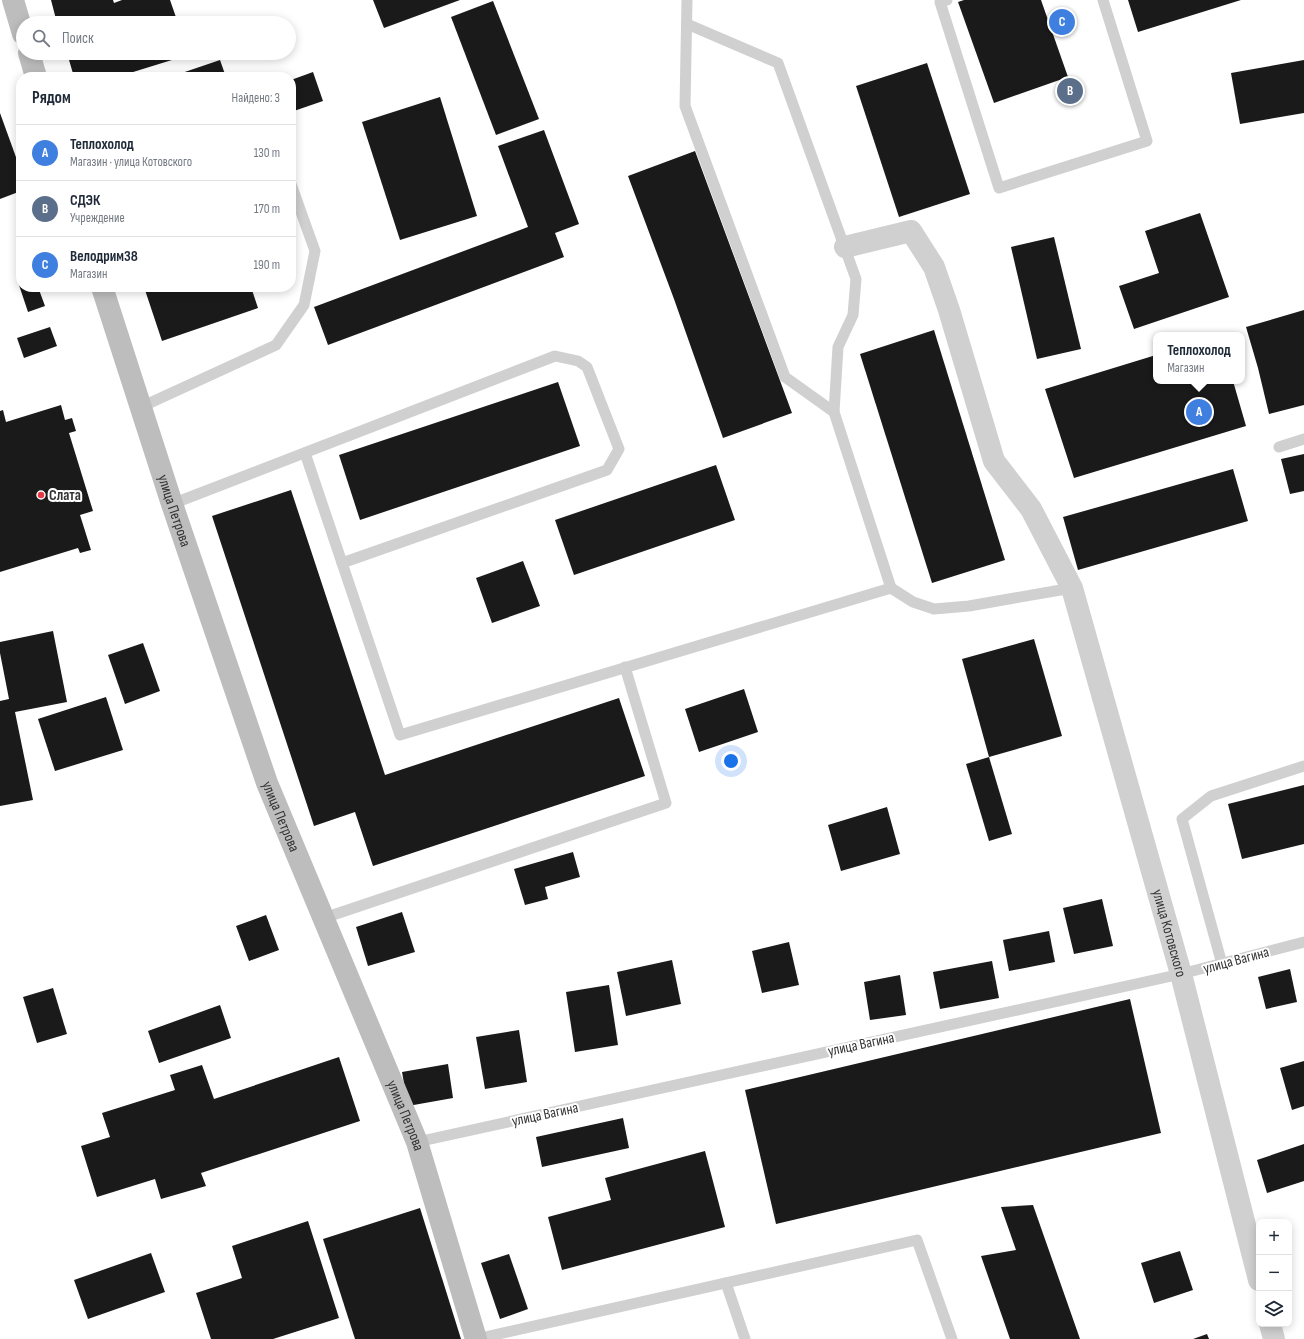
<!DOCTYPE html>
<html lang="ru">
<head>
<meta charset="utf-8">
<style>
  body { margin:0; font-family:"Sofia Sans Condensed",sans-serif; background:#f6f6f7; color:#1f2937 }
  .controls { position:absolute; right:12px; bottom:12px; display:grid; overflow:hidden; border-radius:8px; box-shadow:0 2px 10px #0003 }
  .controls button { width:36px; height:36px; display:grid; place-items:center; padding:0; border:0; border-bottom:1px solid #e0e1e3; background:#fff; color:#1f2937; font:20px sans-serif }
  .you { position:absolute; left:731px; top:761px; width:14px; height:14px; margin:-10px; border:3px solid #fff; border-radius:50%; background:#1a73e8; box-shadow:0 0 0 6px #1a73e833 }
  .badge { display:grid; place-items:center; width:26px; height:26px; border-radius:50%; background:#e63946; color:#fff; font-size:13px; font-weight:700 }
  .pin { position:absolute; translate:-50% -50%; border:2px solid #fff; box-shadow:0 1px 4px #0006 }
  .popup { position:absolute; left:1153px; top:332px; width:92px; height:52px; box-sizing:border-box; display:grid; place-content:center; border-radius:8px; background:#fff; filter:drop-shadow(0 1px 3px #0005); font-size:13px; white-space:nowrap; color:#747a83 }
  .popup b { font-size:15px; color:#1f2937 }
  .popup::after { content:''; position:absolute; left:50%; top:100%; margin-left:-8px; border:8px solid transparent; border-top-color:#fff }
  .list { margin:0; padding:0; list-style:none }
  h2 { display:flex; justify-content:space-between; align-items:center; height:52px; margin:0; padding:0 16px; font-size:17px }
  h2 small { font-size:13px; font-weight:400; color:#747a83 }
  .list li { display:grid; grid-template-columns:26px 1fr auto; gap:12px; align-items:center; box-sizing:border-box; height:56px; padding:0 16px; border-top:1px solid #e0e1e3 }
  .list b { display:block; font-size:15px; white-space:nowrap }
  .list p { margin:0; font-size:13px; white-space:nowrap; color:#747a83 }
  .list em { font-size:13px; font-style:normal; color:#747a83 }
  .icon { flex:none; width:22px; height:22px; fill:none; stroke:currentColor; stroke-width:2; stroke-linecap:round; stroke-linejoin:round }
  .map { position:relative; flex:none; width:1304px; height:1339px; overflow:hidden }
  .search { position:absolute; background:#fff; box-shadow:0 2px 10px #0003; left:16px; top:16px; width:280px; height:44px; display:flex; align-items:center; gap:10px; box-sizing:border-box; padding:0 14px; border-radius:22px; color:#747a83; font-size:15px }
  .panel { position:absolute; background:#fff; box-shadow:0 2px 10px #0003; left:16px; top:72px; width:280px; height:220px; border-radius:16px }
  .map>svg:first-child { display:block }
  .building { fill:#1a1a1a }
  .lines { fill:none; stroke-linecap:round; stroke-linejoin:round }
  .lane { stroke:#d0d0d0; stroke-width:11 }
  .street { stroke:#d0d0d0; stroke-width:22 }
  .secondary { stroke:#bdbdbd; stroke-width:22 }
  .poi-dot { fill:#e63946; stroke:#fff; stroke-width:1.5 }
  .labels { text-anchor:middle; stroke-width:4; stroke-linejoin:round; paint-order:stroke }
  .poi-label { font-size:15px; font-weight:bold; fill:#333; stroke:#fff; text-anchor:start }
  .street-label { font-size:15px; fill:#333; stroke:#fff }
</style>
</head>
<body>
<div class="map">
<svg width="1304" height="1339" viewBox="0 0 1304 1339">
  <rect width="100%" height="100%" fill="#fff"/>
  <g class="building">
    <path d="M51 0H113L114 3 122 0H170L178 23H57Z"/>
    <path d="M373 0H460L384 28Z"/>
    <path d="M964 0H1041L1068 77 994 103 958 2Z"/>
    <path d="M1128 0H1241L1138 32Z"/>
    <path d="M493 1 539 119 496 135 451 17Z"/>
    <path d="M67 53H187L188 55 117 77H74Z"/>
    <path d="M220 60 226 77H170Z"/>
    <path d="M1304 60V113L1240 124 1231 73Z"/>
    <path d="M927 63 970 194 899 217 856 86Z"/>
    <path d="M313 72 323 101 291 112V80Z"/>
    <path d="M440 97 477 216 400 240 362 122Z"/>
    <path d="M0 113 21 171V191L0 199Z"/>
    <path d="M544 130 579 224 555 233 564 257 328 345 314 307 528 227 498 146Z"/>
    <path d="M695 151 792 413 723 438 674 299 628 176Z"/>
    <path d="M1200 213 1229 297 1134 329 1119 286 1159 273 1145 231Z"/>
    <path d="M1054 237 1081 349 1037 359 1011 247Z"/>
    <path d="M21 281V287H38L45 306 28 312 18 282Z"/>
    <path d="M144 287H251L258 308 162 341Z"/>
    <path d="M1304 310V405L1269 414 1258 368 1246 327Z"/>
    <path d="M50 327 57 346 24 358 17 338Z"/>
    <path d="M934 330 1005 560 932 583 860 354Z"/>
    <path d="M1156 355V381H1233L1246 426 1074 478 1045 389Z"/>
    <path d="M558 382 580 446 360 520 339 455Z"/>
    <path d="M61 405 65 420 72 418 76 431 69 433 93 511 80 515 91 550 80 553 78 548 0 572V411L3 410 6 422Z"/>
    <path d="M1304 454V491L1290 494 1281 459Z"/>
    <path d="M716 465 735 520 574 575 555 520Z"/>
    <path d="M1233 469 1248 521 1078 570 1063 517Z"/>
    <path d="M291 490 385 775 619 698 645 776 373 866 355 812 314 826 212 516Z"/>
    <path d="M523 561 540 606 492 623 476 578Z"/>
    <path d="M53 631 67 702 15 712 33 800 0 806V701L9 699 0 653V642Z"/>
    <path d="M1034 639 1062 736 989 757 962 659Z"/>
    <path d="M143 643 160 691 125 704 108 655Z"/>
    <path d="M744 689 758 732 699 752 685 709Z"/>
    <path d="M106 697 123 750 55 771 38 719Z"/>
    <path d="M989 757 1012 834 989 841 966 764Z"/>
    <path d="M1304 785V844L1242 859 1228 804Z"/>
    <path d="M887 807 900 854 841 871 828 825Z"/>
    <path d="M573 852 580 877 545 887 548 899 525 905 514 869Z"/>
    <path d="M1102 899 1113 946 1074 954 1063 908Z"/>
    <path d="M402 912 415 952 368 966 356 927Z"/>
    <path d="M266 915 279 950 249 961 236 926Z"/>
    <path d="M1049 931 1055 962 1009 971 1003 940Z"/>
    <path d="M789 942 799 985 762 993 752 951Z"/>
    <path d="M672 960 681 1004 626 1016 617 972Z"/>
    <path d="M992 961 999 998 940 1009 933 972Z"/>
    <path d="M1290 969 1297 1002 1266 1009 1258 977Z"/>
    <path d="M900 975 906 1015 870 1020 864 982Z"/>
    <path d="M609 985 618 1045 575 1052 566 992Z"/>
    <path d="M53 988 67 1034 37 1043 23 997Z"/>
    <path d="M1130 999 1161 1133 776 1224 745 1090Z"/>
    <path d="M220 1005 231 1038 159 1063 148 1031Z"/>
    <path d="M519 1030 527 1082 485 1089 476 1037Z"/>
    <path d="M339 1057 360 1121 201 1173 206 1186 161 1199 155 1179 97 1197 81 1146 110 1137 102 1113 175 1090 170 1075 202 1065 214 1099Z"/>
    <path d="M1304 1061V1106L1292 1110 1280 1068Z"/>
    <path d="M448 1064 453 1098 408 1106 402 1072Z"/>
    <path d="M623 1118 629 1148 542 1167 536 1137Z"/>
    <path d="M1304 1144V1181L1267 1193 1257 1160Z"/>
    <path d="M705 1151 725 1227 562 1270 548 1217 611 1200 605 1178Z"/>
    <path d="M1033 1205 1080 1339H1010L981 1256 1016 1250 1001 1207Z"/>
    <path d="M420 1208 461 1339H355L323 1239Z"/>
    <path d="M308 1221 339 1318 273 1339H211L196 1293 242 1278 232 1246Z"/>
    <path d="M1180 1251 1193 1290 1154 1303 1141 1263Z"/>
    <path d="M151 1253 165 1292 88 1319 74 1280Z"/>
    <path d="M509 1254 528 1309 500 1319 481 1263Z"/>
    <path d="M1207 1334 1209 1339H1193Z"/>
  </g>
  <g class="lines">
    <g class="lane">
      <path d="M947 0 940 2 999 188 1147 141 1103 0"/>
      <path d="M687 24 778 63 856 279 853 315 838 347 834 412"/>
      <path d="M141 407 276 345 304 305 315 251 291 184"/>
      <path d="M1279 447 1304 439"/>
      <path d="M305 453 400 735 891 588 834 412 785 377 685 106 687 0"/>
      <path d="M172 504 555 356 578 361 587 367 619 449 607 470 342 563"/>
      <path d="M891 588 913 602 934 609 969 606 1072 588"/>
      <path d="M324 918 666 803 625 667"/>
      <path d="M1222 964 1182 819 1211 796 1304 766"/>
      <path d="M417 1142 1181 974 1304 942"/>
      <path d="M726 1283 745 1339"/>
      <path d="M476 1339 917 1240 952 1339"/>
    </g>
    <g class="street">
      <path id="s1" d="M845 247 911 231 934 267 949 310 994 461 1031 509 1072 588 1181 974 1259 1280"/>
      <path d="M1270 1324 1274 1339"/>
    </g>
    <g class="secondary">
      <path d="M13 0 23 34"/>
      <path d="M29 53 36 77"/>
      <path id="s2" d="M102 287 172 504 267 783 417 1142 476 1339"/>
    </g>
  </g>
  <circle class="poi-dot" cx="41" cy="495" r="4"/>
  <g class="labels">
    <g class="poi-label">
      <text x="49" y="500">Слата</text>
    </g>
    <g class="street-label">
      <text dy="5" stroke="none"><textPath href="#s2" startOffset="235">улица Петрова</textPath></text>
      <text dy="5" stroke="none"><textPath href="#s2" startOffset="559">улица Петрова</textPath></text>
      <text dy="5" stroke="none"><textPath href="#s1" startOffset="822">улица Котовского</textPath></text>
      <text transform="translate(1236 960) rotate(-15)" y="5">улица Вагина</text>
      <text transform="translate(861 1044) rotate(-12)" y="5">улица Вагина</text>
      <text transform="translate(545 1114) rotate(-12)" y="5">улица Вагина</text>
      <text dy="5" stroke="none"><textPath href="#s2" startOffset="883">улица Петрова</textPath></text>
    </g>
  </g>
</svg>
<div class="controls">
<button>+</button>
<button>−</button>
<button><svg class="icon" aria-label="layers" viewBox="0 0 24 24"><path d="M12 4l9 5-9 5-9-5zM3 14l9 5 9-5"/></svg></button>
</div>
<div class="you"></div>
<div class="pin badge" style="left:1199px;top:412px;background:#3f7fe0">A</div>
<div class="popup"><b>Теплохолод</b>Магазин</div>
<div class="pin badge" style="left:1070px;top:91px;background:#5c6f8a">B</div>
<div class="pin badge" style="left:1062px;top:22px;background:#3f7fe0">C</div>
<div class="search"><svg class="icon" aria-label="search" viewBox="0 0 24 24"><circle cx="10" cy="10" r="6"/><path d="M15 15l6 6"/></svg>Поиск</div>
<section class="panel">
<h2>Рядом<small>Найдено: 3</small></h2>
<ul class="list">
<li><span class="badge" style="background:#3f7fe0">A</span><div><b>Теплохолод</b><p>Магазин · улица Котовского</p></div><em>130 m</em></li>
<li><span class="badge" style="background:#5c6f8a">B</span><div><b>СДЭК</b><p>Учреждение</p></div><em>170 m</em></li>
<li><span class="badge" style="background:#3f7fe0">C</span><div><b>Велодрим38</b><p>Магазин</p></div><em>190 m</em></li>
</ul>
</section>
</div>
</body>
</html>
